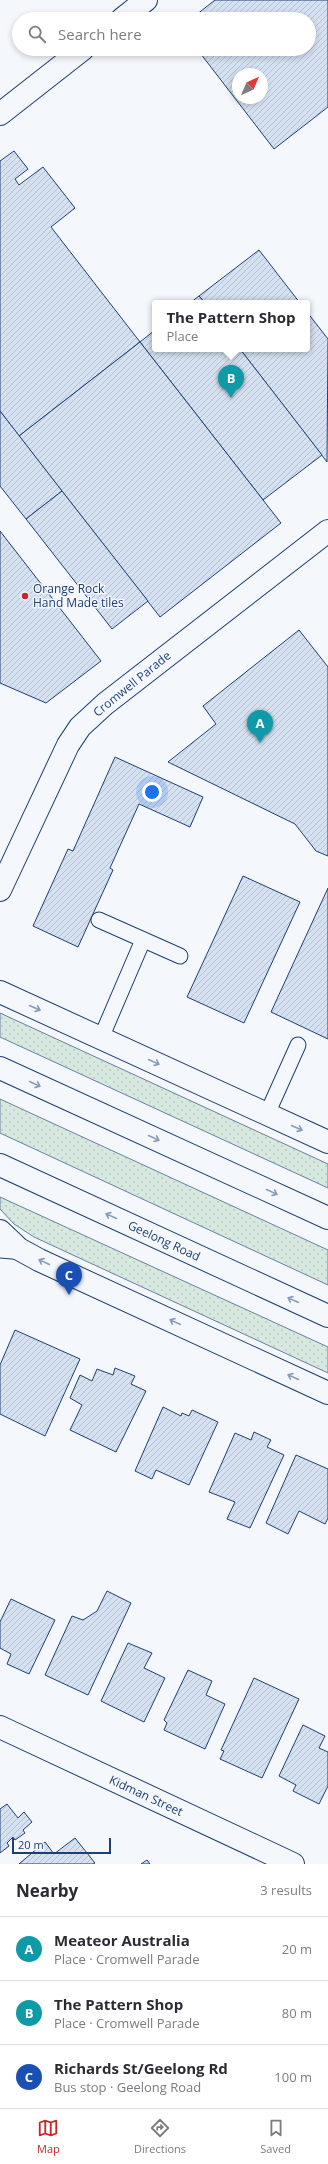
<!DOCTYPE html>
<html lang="en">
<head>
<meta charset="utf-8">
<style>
  body { margin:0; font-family:"Open Sans",sans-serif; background:#f7f7f7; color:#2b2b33 }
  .compass { position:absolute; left:232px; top:68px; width:36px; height:36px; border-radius:50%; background:#fff; box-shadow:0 2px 6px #0003; rotate:44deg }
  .scale { position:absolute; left:12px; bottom:10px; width:99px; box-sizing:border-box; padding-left:4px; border:2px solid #1d3f73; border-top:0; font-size:11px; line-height:14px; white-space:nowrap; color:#1d3f73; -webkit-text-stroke:3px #f4f7fb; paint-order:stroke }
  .you { position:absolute; left:152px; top:792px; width:14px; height:14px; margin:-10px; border:3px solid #fff; border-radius:50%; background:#1a73e8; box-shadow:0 0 0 6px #1a73e833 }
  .badge { display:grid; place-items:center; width:26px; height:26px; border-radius:50%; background:#c62828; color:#fff; font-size:13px; font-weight:700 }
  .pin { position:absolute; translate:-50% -33px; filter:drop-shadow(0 1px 2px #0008) }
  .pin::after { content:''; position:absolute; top:21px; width:14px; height:12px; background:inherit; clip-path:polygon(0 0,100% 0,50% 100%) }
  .popup { position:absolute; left:152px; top:300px; width:158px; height:52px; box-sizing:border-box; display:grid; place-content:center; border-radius:4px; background:#fff; filter:drop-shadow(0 1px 3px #0005); font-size:13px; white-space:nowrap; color:#7c7c81 }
  .popup b { font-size:15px; color:#2b2b33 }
  .popup::after { content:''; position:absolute; left:50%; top:100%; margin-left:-8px; border:8px solid transparent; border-top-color:#fff }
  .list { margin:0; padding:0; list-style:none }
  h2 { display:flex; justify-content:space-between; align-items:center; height:52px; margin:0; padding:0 16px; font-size:17px }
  h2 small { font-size:13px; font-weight:400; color:#7c7c81 }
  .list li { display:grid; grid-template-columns:26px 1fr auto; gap:12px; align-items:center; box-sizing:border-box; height:64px; padding:0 16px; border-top:1px solid #e1e1e2 }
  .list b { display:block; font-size:15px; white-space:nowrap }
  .list p { margin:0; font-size:13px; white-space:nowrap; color:#7c7c81 }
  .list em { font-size:13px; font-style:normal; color:#7c7c81 }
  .icon { flex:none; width:22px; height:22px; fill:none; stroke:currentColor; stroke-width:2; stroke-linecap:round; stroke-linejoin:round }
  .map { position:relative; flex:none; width:328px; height:1864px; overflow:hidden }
  .search { position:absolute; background:#fff; box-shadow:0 2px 6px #0003; left:12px; right:12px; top:12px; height:44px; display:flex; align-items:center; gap:10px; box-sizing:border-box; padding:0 14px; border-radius:22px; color:#7c7c81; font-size:15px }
  .sheet { height:244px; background:#fff }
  nav { display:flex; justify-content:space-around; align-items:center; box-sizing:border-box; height:56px; border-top:1px solid #e1e1e2; background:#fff; font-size:11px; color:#7c7c81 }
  nav a { display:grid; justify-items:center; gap:2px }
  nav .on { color:#c62828 }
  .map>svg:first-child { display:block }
  .grass { fill:url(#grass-dots); stroke:#687fa3 }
  .building { fill:url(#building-hatch); stroke:#1d3f73; fill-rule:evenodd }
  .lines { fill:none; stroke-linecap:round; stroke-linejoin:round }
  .service-casing { stroke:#1d3f73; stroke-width:17 }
  .minor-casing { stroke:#1d3f73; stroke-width:24 }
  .trunk-casing { stroke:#1d3f73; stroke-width:24 }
  .service { stroke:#f4f7fb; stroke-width:15 }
  .minor { stroke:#f4f7fb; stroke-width:22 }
  .trunk { stroke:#f4f7fb; stroke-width:22 }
  .oneway { stroke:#889bb7 }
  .poi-dot { fill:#c62828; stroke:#f4f7fb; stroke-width:1.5 }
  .labels { text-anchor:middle; stroke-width:3; stroke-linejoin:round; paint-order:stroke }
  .poi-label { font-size:12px; fill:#1d3f73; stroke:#f4f7fb; text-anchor:start }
  .street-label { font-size:12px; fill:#1d3f73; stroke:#f4f7fb }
</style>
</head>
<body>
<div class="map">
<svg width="328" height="1864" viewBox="0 0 328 1864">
  <defs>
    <pattern id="grass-dots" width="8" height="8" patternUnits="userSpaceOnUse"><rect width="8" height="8" fill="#d7e8df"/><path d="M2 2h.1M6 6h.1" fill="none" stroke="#b8c8c3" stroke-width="1.8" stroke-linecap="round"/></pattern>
    <pattern id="building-hatch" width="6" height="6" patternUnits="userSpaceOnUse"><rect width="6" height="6" fill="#d5e0f0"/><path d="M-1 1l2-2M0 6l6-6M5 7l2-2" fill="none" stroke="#b6c1d1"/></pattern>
  </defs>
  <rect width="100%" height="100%" fill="#f4f7fb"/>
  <g class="grass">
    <path d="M0 1013 328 1164V1188L0 1037Z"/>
    <path d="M0 1099 328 1250V1285L0 1133Z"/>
    <path d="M0 1197 328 1347V1373L34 1237 14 1224 0 1209Z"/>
  </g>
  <g class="building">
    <path d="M215 0H328V107L274 149 197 49H309V19H191ZM238 74H262V98H238Z"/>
    <path d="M14 151 28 169 15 179 19 185 43 167 75 208 51 227 140 342 19 436 0 411V161Z"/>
    <path d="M259 250 300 303H205L199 296Z"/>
    <path d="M199 296 205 303H190Z"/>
    <path d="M307 312 328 339 327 462 240 349H307Z"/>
    <path d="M155 330V349H240L322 455 263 500 140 342Z"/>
    <path d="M140 342 281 523 160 617 19 436Z"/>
    <path d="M0 411 62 491 26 519 0 486Z"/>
    <path d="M62 491 148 601 112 629 26 519Z"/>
    <path d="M0 531 101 661 46 703 0 683Z"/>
    <path d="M299 630 328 667V856L316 851 295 824 168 762 216 724 203 706Z"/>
    <path d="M115 757 203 797 190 827 139 804 110 868 113 870 78 947 33 926 68 849 73 851Z"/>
    <path d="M243 876 300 902 244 1023 187 997Z"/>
    <path d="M328 888V1039L271 1012Z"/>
    <path d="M15 1330 80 1359 45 1436 0 1414V1365Z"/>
    <path d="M115 1368 135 1376 131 1384 146 1391 116 1452 70 1430 82 1405 70 1398 80 1375 92 1381 97 1369 113 1375Z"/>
    <path d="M163 1407 181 1416 182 1413 189 1416 192 1410 218 1422 189 1485 156 1470 152 1479 135 1471Z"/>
    <path d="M254 1432 271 1440 267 1447 284 1455 250 1528 227 1519 235 1502 209 1492 235 1433 251 1440Z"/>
    <path d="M296 1455 328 1469V1518L325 1524 299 1511 288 1534 266 1523Z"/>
    <path d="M107 1591 131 1603 88 1695 45 1675 72 1616 83 1620 97 1611Z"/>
    <path d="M11 1599 55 1620 29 1674 7 1664 11 1654 0 1648V1622Z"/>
    <path d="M128 1643 152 1653 144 1668 165 1678 144 1722 101 1701Z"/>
    <path d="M188 1670 212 1681 206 1695 225 1704 205 1749 164 1730 167 1723 164 1720Z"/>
    <path d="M254 1678 299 1699 262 1778 220 1759 224 1751 221 1750Z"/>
    <path d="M303 1725 325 1736 319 1748 328 1752V1786L319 1804 293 1791 296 1785 279 1776Z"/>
    <path d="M7 1804 18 1818 24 1812 32 1822 23 1830 25 1833 15 1840 13 1837 7 1843 9 1846 0 1853V1809Z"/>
    <path d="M75 1838 95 1863 93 1864H19L45 1842 54 1854Z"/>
    <path d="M147 1860 150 1864H141Z"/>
  </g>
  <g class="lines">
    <g class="service-casing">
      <g id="service">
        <path d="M99 920 180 956"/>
        <path d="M101 1038 143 940"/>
        <path d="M267 1114 298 1045"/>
        <path d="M0 1250 24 1252"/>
      </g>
    </g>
    <g class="minor-casing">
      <g id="minor">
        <path d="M122 19 146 0"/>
        <path d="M0 114 83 49"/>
        <path d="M0 890 68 745 80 727 105 704 328 531"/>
        <path d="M0 992 328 1142"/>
        <path d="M0 1231 19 1249 39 1260 328 1393"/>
        <path d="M0 1727 293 1864"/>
      </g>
    </g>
    <g class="trunk-casing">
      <g id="trunk">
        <path d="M0 1068 328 1218"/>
        <path d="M0 1165 328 1316"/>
      </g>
    </g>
    <use href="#service" class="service"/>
    <use href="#minor" class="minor"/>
    <use href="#trunk" class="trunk"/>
  </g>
  <defs><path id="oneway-shaft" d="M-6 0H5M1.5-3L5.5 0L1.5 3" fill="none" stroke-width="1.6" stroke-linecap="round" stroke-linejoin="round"/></defs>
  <g class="oneway">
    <use href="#oneway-shaft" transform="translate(35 1008) rotate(24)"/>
    <use href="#oneway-shaft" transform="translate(154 1062) rotate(25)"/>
    <use href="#oneway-shaft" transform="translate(35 1084) rotate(25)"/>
    <use href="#oneway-shaft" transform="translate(297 1128) rotate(24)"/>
    <use href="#oneway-shaft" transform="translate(154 1138) rotate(25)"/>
    <use href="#oneway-shaft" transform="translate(272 1192) rotate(25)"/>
    <use href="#oneway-shaft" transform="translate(111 1216) rotate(-155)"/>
    <use href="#oneway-shaft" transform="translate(44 1262) rotate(-155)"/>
    <use href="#oneway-shaft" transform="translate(293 1300) rotate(-155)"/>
    <use href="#oneway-shaft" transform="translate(175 1322) rotate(-155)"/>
    <use href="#oneway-shaft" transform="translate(293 1377) rotate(-155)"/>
  </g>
  <circle class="poi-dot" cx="25" cy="596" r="4"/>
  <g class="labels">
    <g class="poi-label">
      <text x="33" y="593">Orange Rock<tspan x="33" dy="14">Hand Made tiles</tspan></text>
    </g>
    <g class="street-label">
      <text transform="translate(132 684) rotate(-39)" y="4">Cromwell Parade</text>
      <text transform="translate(164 1241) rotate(25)" y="4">Geelong Road</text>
      <text transform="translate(146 1796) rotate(25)" y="4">Kidman Street</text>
    </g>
  </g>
</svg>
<svg class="compass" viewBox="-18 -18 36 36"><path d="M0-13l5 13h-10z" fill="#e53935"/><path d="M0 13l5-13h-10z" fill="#7c7c81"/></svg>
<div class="scale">20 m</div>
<div class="you"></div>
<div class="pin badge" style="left:260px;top:743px;background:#0f9aa8">A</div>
<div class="pin badge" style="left:231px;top:398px;background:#0f9aa8">B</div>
<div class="popup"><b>The Pattern Shop</b>Place</div>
<div class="pin badge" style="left:69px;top:1295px;background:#1a4fb4">C</div>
<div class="search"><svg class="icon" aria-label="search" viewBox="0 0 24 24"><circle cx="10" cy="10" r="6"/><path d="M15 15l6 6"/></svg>Search here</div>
</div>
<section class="sheet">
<h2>Nearby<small>3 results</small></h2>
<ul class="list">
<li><span class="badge" style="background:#0f9aa8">A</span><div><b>Meateor Australia</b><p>Place · Cromwell Parade</p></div><em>20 m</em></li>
<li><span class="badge" style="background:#0f9aa8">B</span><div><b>The Pattern Shop</b><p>Place · Cromwell Parade</p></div><em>80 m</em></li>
<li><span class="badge" style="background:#1a4fb4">C</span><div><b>Richards St/Geelong Rd</b><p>Bus stop · Geelong Road</p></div><em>100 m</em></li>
</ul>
</section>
<nav>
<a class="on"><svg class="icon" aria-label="map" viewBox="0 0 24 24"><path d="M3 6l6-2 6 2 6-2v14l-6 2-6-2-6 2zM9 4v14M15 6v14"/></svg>Map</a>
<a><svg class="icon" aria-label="directions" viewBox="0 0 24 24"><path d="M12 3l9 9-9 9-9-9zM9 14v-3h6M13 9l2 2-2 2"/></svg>Directions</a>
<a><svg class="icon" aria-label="saved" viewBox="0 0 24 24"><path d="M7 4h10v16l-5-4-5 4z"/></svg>Saved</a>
</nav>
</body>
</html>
